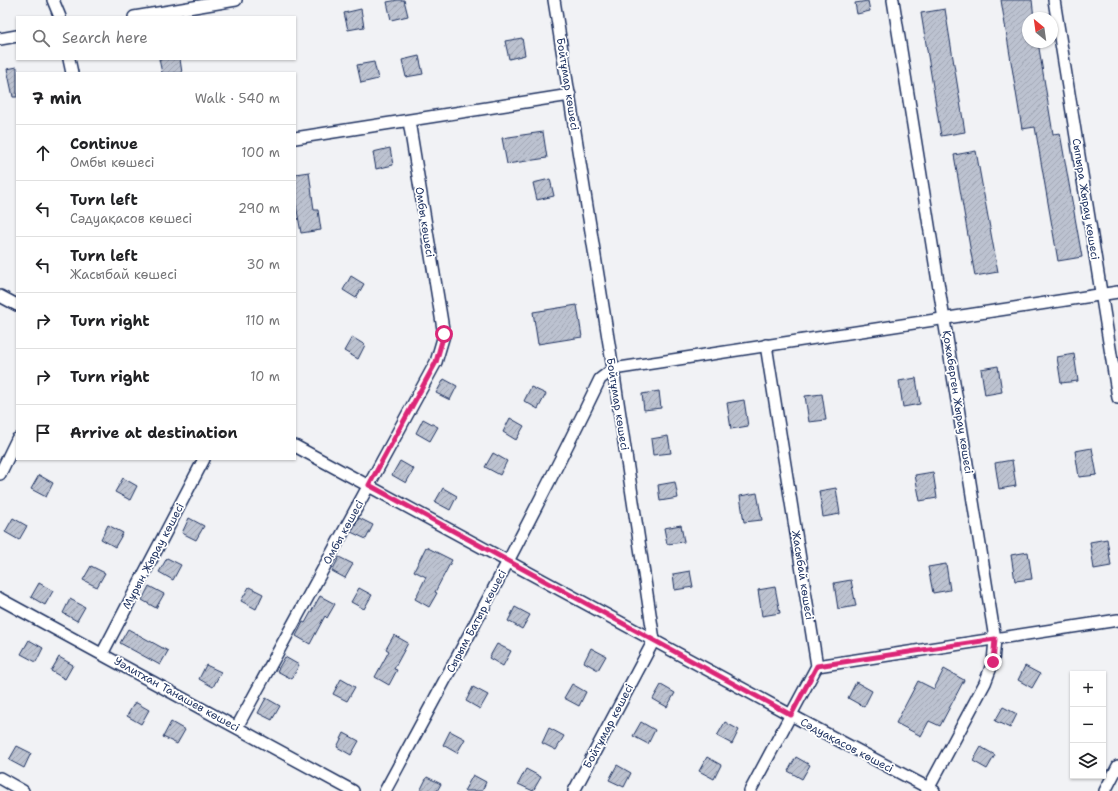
<!DOCTYPE html>
<html lang="en">
<head>
<meta charset="utf-8">
<style>
  body { margin:0; font-family:"Shantell Sans",sans-serif; background:#f2f2f2; color:#202124 }
  .controls { position:absolute; right:12px; bottom:12px; display:grid; overflow:hidden; border-radius:0px; box-shadow:0 1px 3px #0004 }
  .controls button { width:36px; height:36px; display:grid; place-items:center; padding:0; border:0; border-bottom:1px solid #e0e0e0; background:#fff; color:#202124; font:20px sans-serif }
  .compass { position:absolute; left:1022px; top:12px; width:36px; height:36px; border-radius:50%; background:#fff; box-shadow:0 1px 3px #0004; rotate:331deg }
  .stop { position:absolute; width:12px; height:12px; margin:-9px; border:3px solid #db2777; border-radius:50%; background:#fff }
  .stop.end { background:#db2777; border-color:#fff; box-shadow:0 1px 4px #0008 }
  .list { margin:0; padding:0; list-style:none }
  h2 { display:flex; justify-content:space-between; align-items:center; height:52px; margin:0; padding:0 16px; font-size:17px }
  h2 small { font-size:13px; font-weight:400; color:#757577 }
  .list li { display:grid; grid-template-columns:26px 1fr auto; gap:12px; align-items:center; box-sizing:border-box; height:56px; padding:0 16px; border-top:1px solid #e0e0e0 }
  .list b { display:block; font-size:15px; white-space:nowrap }
  .list p { margin:0; font-size:13px; white-space:nowrap; color:#757577 }
  .list em { font-size:13px; font-style:normal; color:#757577 }
  .icon { flex:none; width:22px; height:22px; fill:none; stroke:currentColor; stroke-width:2; stroke-linecap:round; stroke-linejoin:round }
  .map { position:relative; flex:none; width:1118px; height:791px; overflow:hidden }
  .search { position:absolute; background:#fff; box-shadow:0 1px 3px #0004; left:16px; top:16px; width:280px; height:44px; display:flex; align-items:center; gap:10px; box-sizing:border-box; padding:0 14px; border-radius:0px; color:#757577; font-size:15px }
  .panel { position:absolute; background:#fff; box-shadow:0 1px 3px #0004; left:16px; top:72px; width:280px; height:388px; border-radius:0px }
  .map>svg:first-child { display:block }
  .building { fill:url(#building-hatch); stroke:#1b2f5e }
  .lines { fill:none; stroke-linecap:round; stroke-linejoin:round }
  .minor-casing { stroke:#1b2f5e; stroke-width:14 }
  .minor { stroke:#fff; stroke-width:11 }
  .route { stroke:#db2777; stroke-width:5 }
  .labels { text-anchor:middle; stroke-width:3.5; stroke-linejoin:round; paint-order:stroke }
  .street-label { font-size:11px; fill:#1b2f5e; stroke:#fff }
</style>
</head>
<body>
<div class="map">
<svg width="1118" height="791" viewBox="0 0 1118 791">
  <defs>
    <pattern id="building-hatch" width="6" height="6" patternUnits="userSpaceOnUse"><rect width="6" height="6" fill="#bcc2d0"/><path d="M-1 1l2-2M0 6l6-6M5 7l2-2" fill="none" stroke="#a1a7b5"/></pattern>
  </defs>
  <rect width="100%" height="100%" fill="#f1f2f5"/>
  <filter id="ink" filterUnits="userSpaceOnUse"><feTurbulence type="fractalNoise" baseFrequency=".025" numOctaves="2"/><feDisplacementMap in="SourceGraphic" scale="8" xChannelSelector="R" yChannelSelector="G"/><feConvolveMatrix kernelMatrix="1 2 1 2 8 2 1 2 1" color-interpolation-filters="sRGB"/></filter>
  <g filter="url(#ink)">
    <g class="building">
      <path d="M398 0H404L408 16 391 20 387 2Z"/>
      <path d="M1001 0H1032L1034 18H1028V42H1038L1053 134 1060 133 1082 257 1058 261 1035 127 1022 129Z"/>
      <path d="M868 1 870 11 857 14 855 3Z"/>
      <path d="M361 9 364 27 348 30 344 13Z"/>
      <path d="M945 9 965 132 941 136 921 13Z"/>
      <path d="M522 38 525 55 509 59 505 41Z"/>
      <path d="M419 56 423 74 406 77 402 60Z"/>
      <path d="M159 59H180L182 73H162Z"/>
      <path d="M374 62 378 79 361 83 357 65Z"/>
      <path d="M17 67V97H13L7 69Z"/>
      <path d="M543 132 547 158 507 164 502 138Z"/>
      <path d="M390 148 393 165 376 169 373 152Z"/>
      <path d="M976 151 998 272 975 276 954 155Z"/>
      <path d="M309 172 314 210H318L321 230 301 233 295 199V174Z"/>
      <path d="M550 179 554 196 537 200 533 183Z"/>
      <path d="M351 276 364 284 356 298 343 290Z"/>
      <path d="M577 305 582 337 538 344 533 312Z"/>
      <path d="M352 337 365 345 358 359 344 351Z"/>
      <path d="M1074 354 1078 381 1061 383 1057 357Z"/>
      <path d="M998 366 1002 392 985 395 981 369Z"/>
      <path d="M916 378 920 404 903 407 899 381Z"/>
      <path d="M444 379 457 386 450 400 436 393Z"/>
      <path d="M531 387 546 394 538 409 524 401Z"/>
      <path d="M659 391 661 408 644 410 642 394Z"/>
      <path d="M822 394 826 420 809 422 805 396Z"/>
      <path d="M744 400 748 426 731 429 727 403Z"/>
      <path d="M510 418 524 426 516 440 503 432Z"/>
      <path d="M423 419 438 427 430 441 416 433Z"/>
      <path d="M668 436 671 453 653 455 651 439Z"/>
      <path d="M1092 448 1097 475 1079 477 1075 451Z"/>
      <path d="M493 453 507 461 500 475 485 467Z"/>
      <path d="M1012 460 1016 486 999 489 995 463Z"/>
      <path d="M400 461 414 469 406 483 392 475Z"/>
      <path d="M933 472 937 498 920 501 915 475Z"/>
      <path d="M39 475 53 483 46 497 31 489Z"/>
      <path d="M123 478 137 486 130 500 115 492Z"/>
      <path d="M675 482 678 498 660 501 658 485Z"/>
      <path d="M443 488 457 496 450 510 435 502Z"/>
      <path d="M836 488 840 514 823 517 819 491Z"/>
      <path d="M757 493 762 520 744 522 740 496Z"/>
      <path d="M13 518 27 526 19 540 5 532Z"/>
      <path d="M189 518 204 526 196 540 182 533Z"/>
      <path d="M359 518 373 525 366 539 351 532Z"/>
      <path d="M108 525 123 533 115 547 101 539Z"/>
      <path d="M681 525 684 542 667 544 664 528Z"/>
      <path d="M1107 539 1111 566 1094 569 1090 542Z"/>
      <path d="M426 547 452 560 435 592 437 593 429 607 415 599 426 577 414 571Z"/>
      <path d="M1028 552 1032 579 1015 581 1011 555Z"/>
      <path d="M339 557 353 564 345 578 332 571Z"/>
      <path d="M167 558 181 565 173 580 159 572Z"/>
      <path d="M946 564 950 590 933 593 928 567Z"/>
      <path d="M91 566 105 573 97 587 83 580Z"/>
      <path d="M690 571 693 587 675 590 673 574Z"/>
      <path d="M851 580 856 606 838 609 834 583Z"/>
      <path d="M39 583 53 591 45 605 31 597Z"/>
      <path d="M149 586 164 594 156 608 142 600Z"/>
      <path d="M249 587 263 594 256 609 241 601Z"/>
      <path d="M775 587 780 613 762 616 758 590Z"/>
      <path d="M359 588 372 595 364 609 351 602Z"/>
      <path d="M320 596 335 604 327 618 325 616 310 644 296 636 303 622 305 623Z"/>
      <path d="M70 599 85 607 77 621 63 613Z"/>
      <path d="M515 607 530 615 522 629 508 621Z"/>
      <path d="M128 629 168 651 160 665 120 643Z"/>
      <path d="M394 635 408 643 394 669 397 670 389 685 375 677 389 651 386 649Z"/>
      <path d="M29 640 43 648 36 662 21 654Z"/>
      <path d="M497 644 511 651 503 666 489 658Z"/>
      <path d="M591 648 606 656 598 670 584 662Z"/>
      <path d="M59 657 73 665 65 679 51 671Z"/>
      <path d="M285 657 299 665 292 679 277 671Z"/>
      <path d="M206 665 221 672 213 687 199 679Z"/>
      <path d="M1025 666 1040 674 1032 688 1018 680Z"/>
      <path d="M944 669 964 680 940 726 929 721 921 736 896 723 918 681 934 689Z"/>
      <path d="M341 679 355 687 347 701 333 694Z"/>
      <path d="M856 682 872 691 864 707 848 698Z"/>
      <path d="M572 684 586 692 579 706 564 698Z"/>
      <path d="M661 685 675 693 667 707 653 699Z"/>
      <path d="M473 687 488 695 480 709 466 701Z"/>
      <path d="M266 698 280 706 272 720 258 713Z"/>
      <path d="M135 702 149 710 141 724 127 716Z"/>
      <path d="M1003 707 1017 714 1010 728 995 721Z"/>
      <path d="M171 722 185 730 177 744 163 737Z"/>
      <path d="M641 722 655 730 648 744 633 736Z"/>
      <path d="M725 722 739 730 732 744 717 736Z"/>
      <path d="M549 728 564 736 556 750 542 743Z"/>
      <path d="M450 731 465 739 457 753 443 745Z"/>
      <path d="M344 733 359 741 351 755 337 747Z"/>
      <path d="M17 746 31 753 24 768 9 760Z"/>
      <path d="M981 747 995 755 987 769 973 761Z"/>
      <path d="M707 757 721 765 714 779 699 771Z"/>
      <path d="M796 757 810 765 802 779 788 771Z"/>
      <path d="M617 765 631 773 624 787 609 780Z"/>
      <path d="M526 769 541 777 533 791 518 784Z"/>
      <path d="M473 775 486 782 482 791H464Z"/>
      <path d="M427 777 441 784 437 791H420Z"/>
    </g>
    <g class="lines">
      <g class="minor-casing">
        <g id="minor">
          <path d="M53 0 60 17"/>
          <path d="M554 0 613 369 654 640 574 791"/>
          <path d="M893 0 995 639 993 662 985 683 927 791"/>
          <path d="M1054 0 1118 398"/>
          <path d="M134 17 236 0"/>
          <path d="M0 39 17 36"/>
          <path d="M69 59 72 73"/>
          <path d="M295 138 570 95"/>
          <path d="M0 296 17 305"/>
          <path d="M295 446 791 715 934 791"/>
          <path d="M0 474 17 439"/>
          <path d="M0 599 353 791"/>
          <path d="M102 654 204 459"/>
          <path d="M817 666 1118 620"/>
          <path d="M237 727 436 362 444 335 409 121"/>
          <path d="M0 778 23 791"/>
          <path d="M385 791C459 654 533 518 600 379L613 369 1118 292"/>
          <path d="M750 791 817 666 766 345"/>
          <path d="M1105 791 1118 766"/>
        </g>
      </g>
      <use href="#minor" class="minor"/>
    </g>
  </g>
  <g class="lines" filter="url(#ink)">
    <path class="route" d="M444 334 436 362 369 485 791 715 817 666 995 639 993 662"/>
  </g>
  <g class="labels">
    <g class="street-label">
      <text transform="translate(568 84) rotate(81)" y="4">Бойтұмар көшесі</text>
      <text transform="translate(1086 199) rotate(81)" y="4">Сыпыра Жырау көшесі</text>
      <text transform="translate(425 222) rotate(81)" y="4">Омбы көшесі</text>
      <text transform="translate(958 402) rotate(81)" y="4">Қожаберген Жырау көшесі</text>
      <text transform="translate(618 404) rotate(81)" y="4">Бойтұмар көшесі</text>
      <text transform="translate(343 532) rotate(-61)" y="4">Омбы көшесі</text>
      <text transform="translate(153 556) rotate(-62)" y="4">Мұрын Жырау көшесі</text>
      <text transform="translate(803 575) rotate(81)" y="4">Жасыбай көшесі</text>
      <text transform="translate(476 621) rotate(-62)" y="4">Сырым Батыр көшесі</text>
      <text transform="translate(177 694) rotate(29)" y="4">Уәлитхан Танашев көшесі</text>
      <text transform="translate(608 726) rotate(-62)" y="4">Бойтұмар көшесі</text>
      <text transform="translate(847 745) rotate(28)" y="4">Сәдуақасов көшесі</text>
    </g>
  </g>
</svg>
<div class="controls">
<button>+</button>
<button>−</button>
<button><svg class="icon" aria-label="layers" viewBox="0 0 24 24"><path d="M12 4l9 5-9 5-9-5zM3 14l9 5 9-5"/></svg></button>
</div>
<svg class="compass" viewBox="-18 -18 36 36"><path d="M0-13l5 13h-10z" fill="#e53935"/><path d="M0 13l5-13h-10z" fill="#757577"/></svg>
<div class="stop" style="left:444px;top:334px"></div>
<div class="stop end" style="left:993px;top:662px"></div>
<div class="search"><svg class="icon" aria-label="search" viewBox="0 0 24 24"><circle cx="10" cy="10" r="6"/><path d="M15 15l6 6"/></svg>Search here</div>
<section class="panel">
<h2>7 min<small>Walk · 540 m</small></h2>
<ul class="list">
<li><svg class="icon" aria-label="ahead" viewBox="0 0 24 24"><path d="M12 20V5M6 11l6-6 6 6"/></svg><div><b>Continue</b><p>Омбы көшесі</p></div><em>100 m</em></li>
<li><svg class="icon" aria-label="left" viewBox="0 0 24 24"><path d="M17 20v-9H6M10 6l-5 5 5 5"/></svg><div><b>Turn left</b><p>Сәдуақасов көшесі</p></div><em>290 m</em></li>
<li><svg class="icon" aria-label="left" viewBox="0 0 24 24"><path d="M17 20v-9H6M10 6l-5 5 5 5"/></svg><div><b>Turn left</b><p>Жасыбай көшесі</p></div><em>30 m</em></li>
<li><svg class="icon" aria-label="right" viewBox="0 0 24 24"><path d="M7 20v-9h11M14 6l5 5-5 5"/></svg><div><b>Turn right</b></div><em>110 m</em></li>
<li><svg class="icon" aria-label="right" viewBox="0 0 24 24"><path d="M7 20v-9h11M14 6l5 5-5 5"/></svg><div><b>Turn right</b></div><em>10 m</em></li>
<li><svg class="icon" aria-label="arrive" viewBox="0 0 24 24"><path d="M6 21V4h12l-3 4 3 4H6"/></svg><div><b>Arrive at destination</b></div></li>
</ul>
</section>
</div>
</body>
</html>
